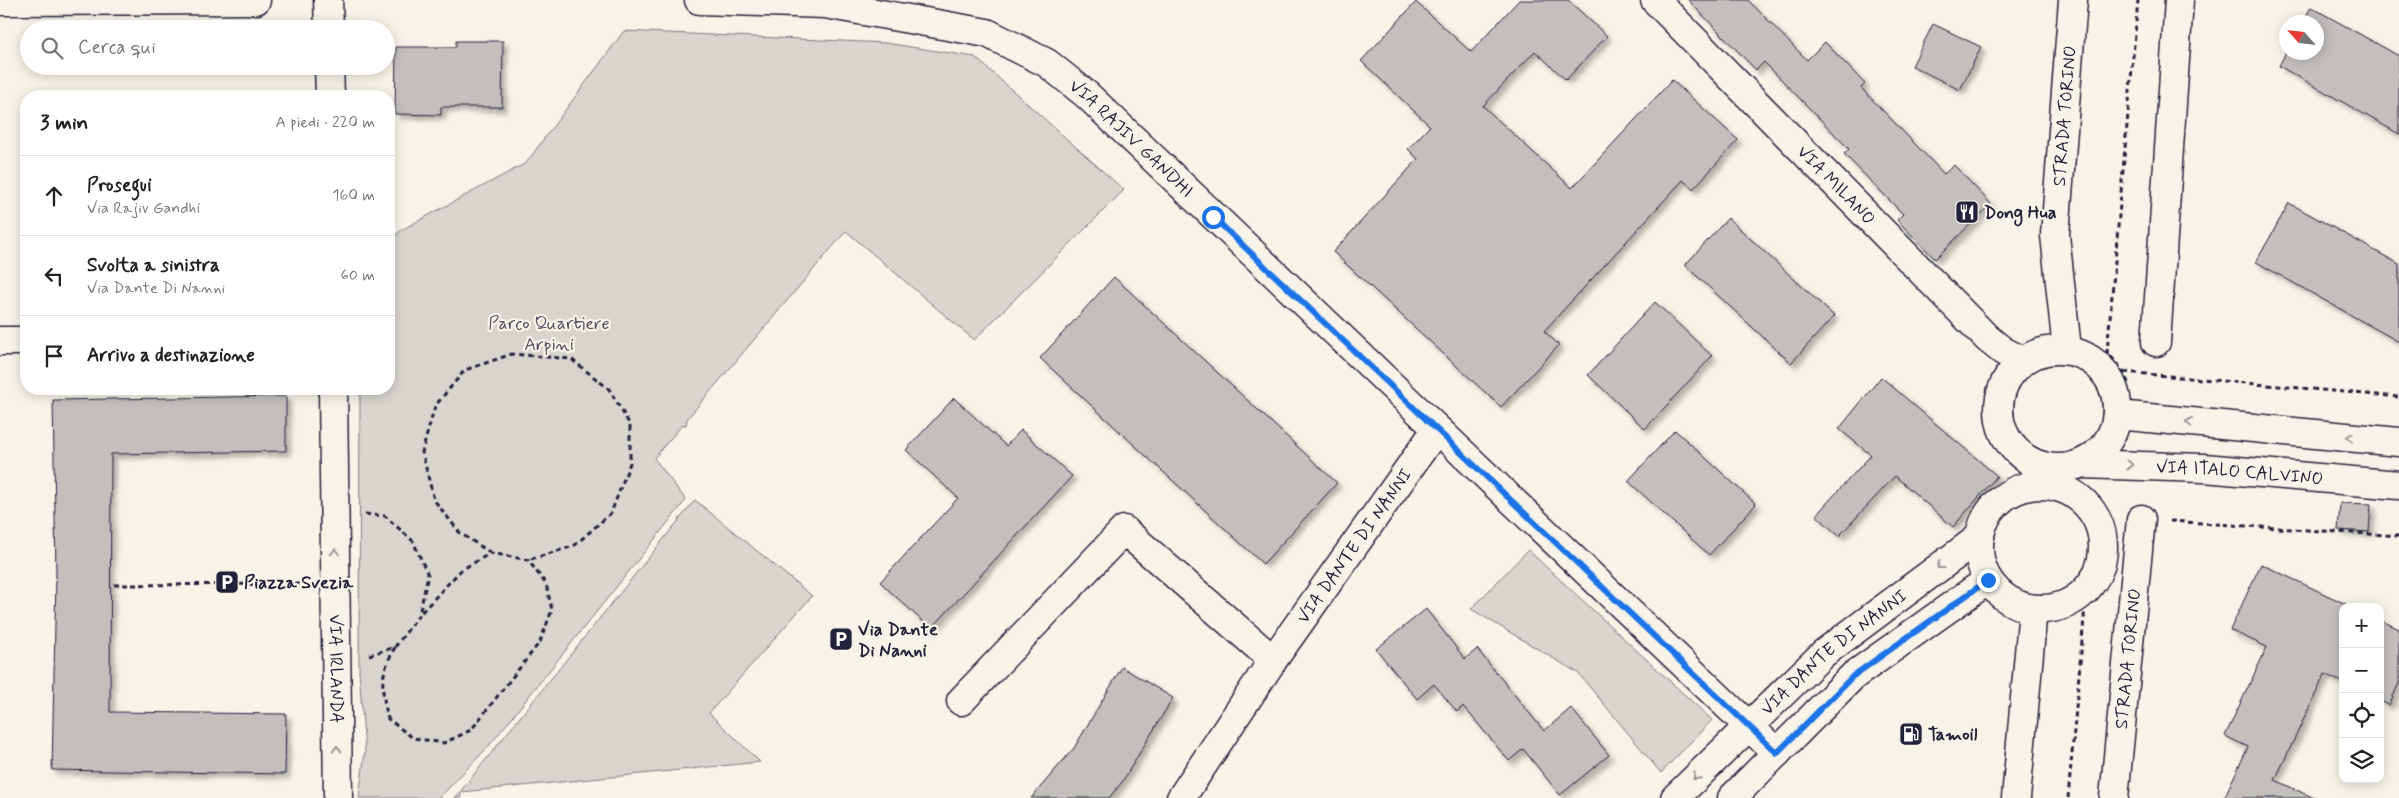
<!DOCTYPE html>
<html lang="it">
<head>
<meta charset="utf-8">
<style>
  body { margin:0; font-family:Mynerve,sans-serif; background:#f6f6f6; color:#222 }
  .controls { position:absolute; right:15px; bottom:15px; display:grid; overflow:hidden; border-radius:10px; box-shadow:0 2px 12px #0003 }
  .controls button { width:45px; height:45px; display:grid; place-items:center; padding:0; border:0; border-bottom:1px solid #e0e0e0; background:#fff; color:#222; font:25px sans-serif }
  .compass { position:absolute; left:2279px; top:15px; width:45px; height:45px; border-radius:50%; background:#fff; box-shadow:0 2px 12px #0003; rotate:297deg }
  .stop { position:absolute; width:15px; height:15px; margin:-11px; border:4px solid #1a73e8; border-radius:50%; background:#fff }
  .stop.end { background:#1a73e8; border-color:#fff; box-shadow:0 1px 5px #0008 }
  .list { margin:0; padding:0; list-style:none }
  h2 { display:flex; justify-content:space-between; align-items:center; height:65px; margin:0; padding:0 20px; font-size:21px }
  h2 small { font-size:16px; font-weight:400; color:#767676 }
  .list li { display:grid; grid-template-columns:32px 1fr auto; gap:15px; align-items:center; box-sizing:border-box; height:80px; padding:0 20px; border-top:1px solid #e0e0e0 }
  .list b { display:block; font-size:19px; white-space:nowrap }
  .list p { margin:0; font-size:16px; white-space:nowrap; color:#767676 }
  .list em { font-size:16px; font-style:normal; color:#767676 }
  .icon { flex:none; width:28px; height:28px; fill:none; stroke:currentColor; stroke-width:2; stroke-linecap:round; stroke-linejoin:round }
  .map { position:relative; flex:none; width:2399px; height:798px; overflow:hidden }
  .search { position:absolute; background:#fff; box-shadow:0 2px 12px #0003; left:20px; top:20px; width:375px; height:55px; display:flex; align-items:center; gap:12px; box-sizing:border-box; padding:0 18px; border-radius:28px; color:#767676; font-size:19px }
  .panel { position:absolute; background:#fff; box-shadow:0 2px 12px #0003; left:20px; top:90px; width:375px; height:305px; border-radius:20px }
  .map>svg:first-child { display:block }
  .green { fill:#d8d5cf; stroke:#7d7c85 }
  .building { fill:#c2bfbd; stroke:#22223b; filter:url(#shadow) }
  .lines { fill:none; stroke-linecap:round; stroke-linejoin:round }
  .minor-casing { stroke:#22223b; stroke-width:31 }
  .path { stroke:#22223b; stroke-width:3; stroke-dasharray:5 4; stroke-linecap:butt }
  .minor { stroke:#f7f3e8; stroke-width:28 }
  .oneway { stroke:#97959a }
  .route { stroke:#1a73e8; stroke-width:6 }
  .labels { text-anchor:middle; stroke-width:4.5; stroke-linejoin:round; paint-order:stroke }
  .street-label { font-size:18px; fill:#22223b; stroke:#f7f3e8 }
  .poi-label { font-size:18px; font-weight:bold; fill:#22223b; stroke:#f7f3e8; text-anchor:start }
  .park-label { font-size:18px; fill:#504f60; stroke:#f7f3e8 }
</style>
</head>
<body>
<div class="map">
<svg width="2399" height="798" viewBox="0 0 2399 798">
  <defs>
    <filter id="shadow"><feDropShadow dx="4.5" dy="4.5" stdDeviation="2.5" flood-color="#0004"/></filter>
  </defs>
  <rect width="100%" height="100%" fill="#f7f3e8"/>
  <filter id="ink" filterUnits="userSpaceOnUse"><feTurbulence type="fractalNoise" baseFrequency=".02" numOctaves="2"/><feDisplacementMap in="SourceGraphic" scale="10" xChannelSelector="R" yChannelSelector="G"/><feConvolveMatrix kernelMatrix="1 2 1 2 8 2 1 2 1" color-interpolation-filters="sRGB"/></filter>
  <g filter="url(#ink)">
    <g class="green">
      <path d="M624 31 886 43 975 57 1124 190 974 340 846 231 687 419 686 425H682L654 458 686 500 489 746 439 798H359L365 752 359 670 360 389H389V241L403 229 526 163Z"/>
      <path d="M695 500 812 596 709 713 760 762 462 792 460 798H455Z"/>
      <path d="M1528 550 1712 720 1661 773 1578 673 1471 609Z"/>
    </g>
    <g class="building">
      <path d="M1519 0H1568L1607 36 1566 80 1535 51 1483 106 1572 188 1672 80 1738 140 1693 189 1683 180 1544 331 1559 345 1501 407 1333 252 1418 159 1408 149 1430 126 1361 61 1416 2 1471 52Z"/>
      <path d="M1688 0H1748L1807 60 1825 42 1865 84 1861 88 1944 174 1954 165 1991 204 1935 259 1897 220 1903 214 1844 154 1849 149 1764 62 1756 70Z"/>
      <path d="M2311 7 2399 56V134L2279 66 2286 52H2316V22H2303Z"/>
      <path d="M1933 24 1981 47 1960 90 1912 66Z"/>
      <path d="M456 41H503L502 107H441V115L395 114 396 47H456Z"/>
      <path d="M2289 203 2399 264V342L2256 262Z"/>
      <path d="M1728 218 1834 316 1791 363 1685 265Z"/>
      <path d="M1114 277 1337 483 1263 564 1040 358Z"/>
      <path d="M1655 302 1712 356 1645 429 1588 375Z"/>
      <path d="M1881 377 1997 476 1953 527 1895 476 1839 536 1816 515 1871 455 1839 429Z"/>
      <path d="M286 396V451L111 454 110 712 286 714 285 774 52 770 56 575 53 400Z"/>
      <path d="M954 398 1006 446 1021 430 1072 476 931 629 880 582 958 498 906 450Z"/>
      <path d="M1675 430 1756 504 1709 555 1628 481Z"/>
      <path d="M2340 503 2371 504 2369 532 2338 530Z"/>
      <path d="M2261 564 2352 607H2343V683L2325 674 2275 780 2314 798H2224L2248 747 2225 736 2267 647 2230 630Z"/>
      <path d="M1426 609 1465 659 1477 649 1544 731 1571 708 1609 755 1560 795 1523 749 1509 761 1463 706 1457 712 1434 684 1417 699 1376 649Z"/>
      <path d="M2380 620 2399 629V683L2389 705 2380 701Z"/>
      <path d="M1122 667 1173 698 1122 782 1109 798H1031L1074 748Z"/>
    </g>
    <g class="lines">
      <g class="minor-casing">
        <g id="minor">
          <path d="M328 0 329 29"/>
          <path id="s1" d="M699 0 825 4 987 33 1047 63 1087 95 1777 753"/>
          <path id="s2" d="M1655 0 1988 339 2003 351 2023 361"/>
          <path d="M0 1 256 0"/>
          <path d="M329 66 330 96"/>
          <path d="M0 341H26"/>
          <path d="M2156 342 2179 0"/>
          <circle cx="2058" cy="409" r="59"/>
          <path id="s3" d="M2067 350 2055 235 2073 0"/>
          <path id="s4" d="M333 389 338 798"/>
          <path d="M2117 412 2128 416 2399 442"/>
          <path id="s5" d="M2081 464 2204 468 2399 485"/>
          <circle cx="2041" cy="547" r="62"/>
          <path d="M961 701 1124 530 1273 660"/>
          <path id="s6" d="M1181 798 1273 660 1436 430"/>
          <path id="s7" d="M1675 798 1824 653 1980 537"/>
          <path d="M1732 798 1853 676 1988 580"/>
          <path d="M2016 798 2033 609"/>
          <path id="s8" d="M2114 798 2141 519"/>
        </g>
      </g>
      <g class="path">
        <path d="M2124 372 2399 397"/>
        <path d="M2128 383 2124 372 2107 352 2138 0"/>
        <path d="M365 514 385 516 413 541 428 575 419 615 395 647 366 656"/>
        <path d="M2170 521 2399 536"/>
        <path d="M491 553 460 533 434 500 422 452 435 406 465 370 512 354 571 359 609 389 630 425V463L611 513 574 546 528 560"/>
        <path d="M114 585 305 584"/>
        <path d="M395 647C379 678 381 686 388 719L413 738 444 743 471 730 540 642 552 610 546 584 528 560 491 553 461 570 419 615"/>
        <path d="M2068 798 2085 607 2103 574"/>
      </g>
      <use href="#minor" class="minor"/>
    </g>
    <defs><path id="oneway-chevron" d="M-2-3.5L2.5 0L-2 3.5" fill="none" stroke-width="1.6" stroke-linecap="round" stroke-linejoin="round" transform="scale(1.25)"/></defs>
    <g class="oneway">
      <use href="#oneway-chevron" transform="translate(2189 422) rotate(-174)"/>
      <use href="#oneway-chevron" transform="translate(2350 437) rotate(-175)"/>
      <use href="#oneway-chevron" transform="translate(2130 465) rotate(1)"/>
      <use href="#oneway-chevron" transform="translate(335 552) rotate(-90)"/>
      <use href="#oneway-chevron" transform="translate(1940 566) rotate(143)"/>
      <use href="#oneway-chevron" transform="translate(337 749) rotate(-91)"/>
      <use href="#oneway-chevron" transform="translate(1696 777) rotate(135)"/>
    </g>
  </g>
  <g class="lines" filter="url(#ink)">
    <path class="route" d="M1213 217 1777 753 1853 676 1988 580"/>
  </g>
  <defs>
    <g id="restaurant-square" transform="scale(1.25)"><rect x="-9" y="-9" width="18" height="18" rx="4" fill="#22223b" stroke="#f7f3e8"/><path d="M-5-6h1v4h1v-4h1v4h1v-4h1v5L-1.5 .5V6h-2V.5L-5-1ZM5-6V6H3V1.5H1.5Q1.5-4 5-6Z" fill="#fff"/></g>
    <g id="parking-square" transform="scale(1.25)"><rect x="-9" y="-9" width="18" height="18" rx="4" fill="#22223b" stroke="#f7f3e8"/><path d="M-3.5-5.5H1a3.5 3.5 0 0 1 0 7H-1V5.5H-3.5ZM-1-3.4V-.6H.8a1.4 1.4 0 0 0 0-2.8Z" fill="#fff"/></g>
    <g id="fuel-square" transform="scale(1.25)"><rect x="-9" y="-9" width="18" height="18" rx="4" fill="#22223b" stroke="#f7f3e8"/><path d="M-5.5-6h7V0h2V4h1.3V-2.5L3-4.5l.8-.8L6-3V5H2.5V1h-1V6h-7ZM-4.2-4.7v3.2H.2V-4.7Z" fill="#fff"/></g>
  </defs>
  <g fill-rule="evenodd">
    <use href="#restaurant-square" x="1967" y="212"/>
    <use href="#parking-square" x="227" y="582"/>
    <use href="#parking-square" x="841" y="639"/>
    <use href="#fuel-square" x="1911" y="734"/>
  </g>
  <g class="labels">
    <g class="street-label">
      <text dy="6" stroke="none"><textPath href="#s3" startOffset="235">STRADA TORINO</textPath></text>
      <text dy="6" stroke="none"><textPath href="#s1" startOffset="471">VIA RAJIV GANDHI</textPath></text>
      <text dy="6" stroke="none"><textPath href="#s2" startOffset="259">VIA MILANO</textPath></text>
      <text dy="6" stroke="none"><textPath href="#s5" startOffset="159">VIA ITALO CALVINO</textPath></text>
      <text dy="6" stroke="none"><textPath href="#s6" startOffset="306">VIA DANTE DI NANNI</textPath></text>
      <text dy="6" stroke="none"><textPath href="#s7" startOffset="216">VIA DANTE DI NANNI</textPath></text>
      <text dy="6" stroke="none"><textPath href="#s8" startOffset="140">STRADA TORINO</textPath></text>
      <text dy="6" stroke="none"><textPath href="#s4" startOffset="280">VIA IRLANDA</textPath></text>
    </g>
    <g class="poi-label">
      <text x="1984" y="218">Dong Hua</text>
      <text x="244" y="588">Piazza Svezia</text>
      <text x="858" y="635">Via Dante<tspan x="858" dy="21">Di Nanni</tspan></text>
      <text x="1928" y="740">Tamoil</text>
    </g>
    <g class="park-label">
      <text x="549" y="329">Parco Quartiere<tspan x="549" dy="21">Arpini</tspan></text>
    </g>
  </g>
</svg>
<div class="controls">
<button>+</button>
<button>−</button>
<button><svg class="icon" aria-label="locate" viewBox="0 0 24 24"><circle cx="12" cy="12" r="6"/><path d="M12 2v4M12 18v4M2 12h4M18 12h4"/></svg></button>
<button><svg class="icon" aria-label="layers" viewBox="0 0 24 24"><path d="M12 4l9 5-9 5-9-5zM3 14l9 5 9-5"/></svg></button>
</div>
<svg class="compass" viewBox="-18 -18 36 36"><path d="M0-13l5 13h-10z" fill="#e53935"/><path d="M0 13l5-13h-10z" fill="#767676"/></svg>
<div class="stop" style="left:1213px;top:217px"></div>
<div class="stop end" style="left:1988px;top:580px"></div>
<div class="search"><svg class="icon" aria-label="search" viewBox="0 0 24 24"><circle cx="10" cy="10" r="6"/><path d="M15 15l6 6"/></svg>Cerca qui</div>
<section class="panel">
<h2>3 min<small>A piedi · 220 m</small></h2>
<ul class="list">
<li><svg class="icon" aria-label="ahead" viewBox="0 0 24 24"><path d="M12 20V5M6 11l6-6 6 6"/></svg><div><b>Prosegui</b><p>Via Rajiv Gandhi</p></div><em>160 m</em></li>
<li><svg class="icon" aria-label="left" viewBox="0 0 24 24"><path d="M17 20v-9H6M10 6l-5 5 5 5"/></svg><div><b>Svolta a sinistra</b><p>Via Dante Di Nanni</p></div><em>60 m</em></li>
<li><svg class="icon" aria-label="arrive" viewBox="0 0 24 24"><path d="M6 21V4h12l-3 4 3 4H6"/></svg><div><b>Arrivo a destinazione</b></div></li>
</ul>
</section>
</div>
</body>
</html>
